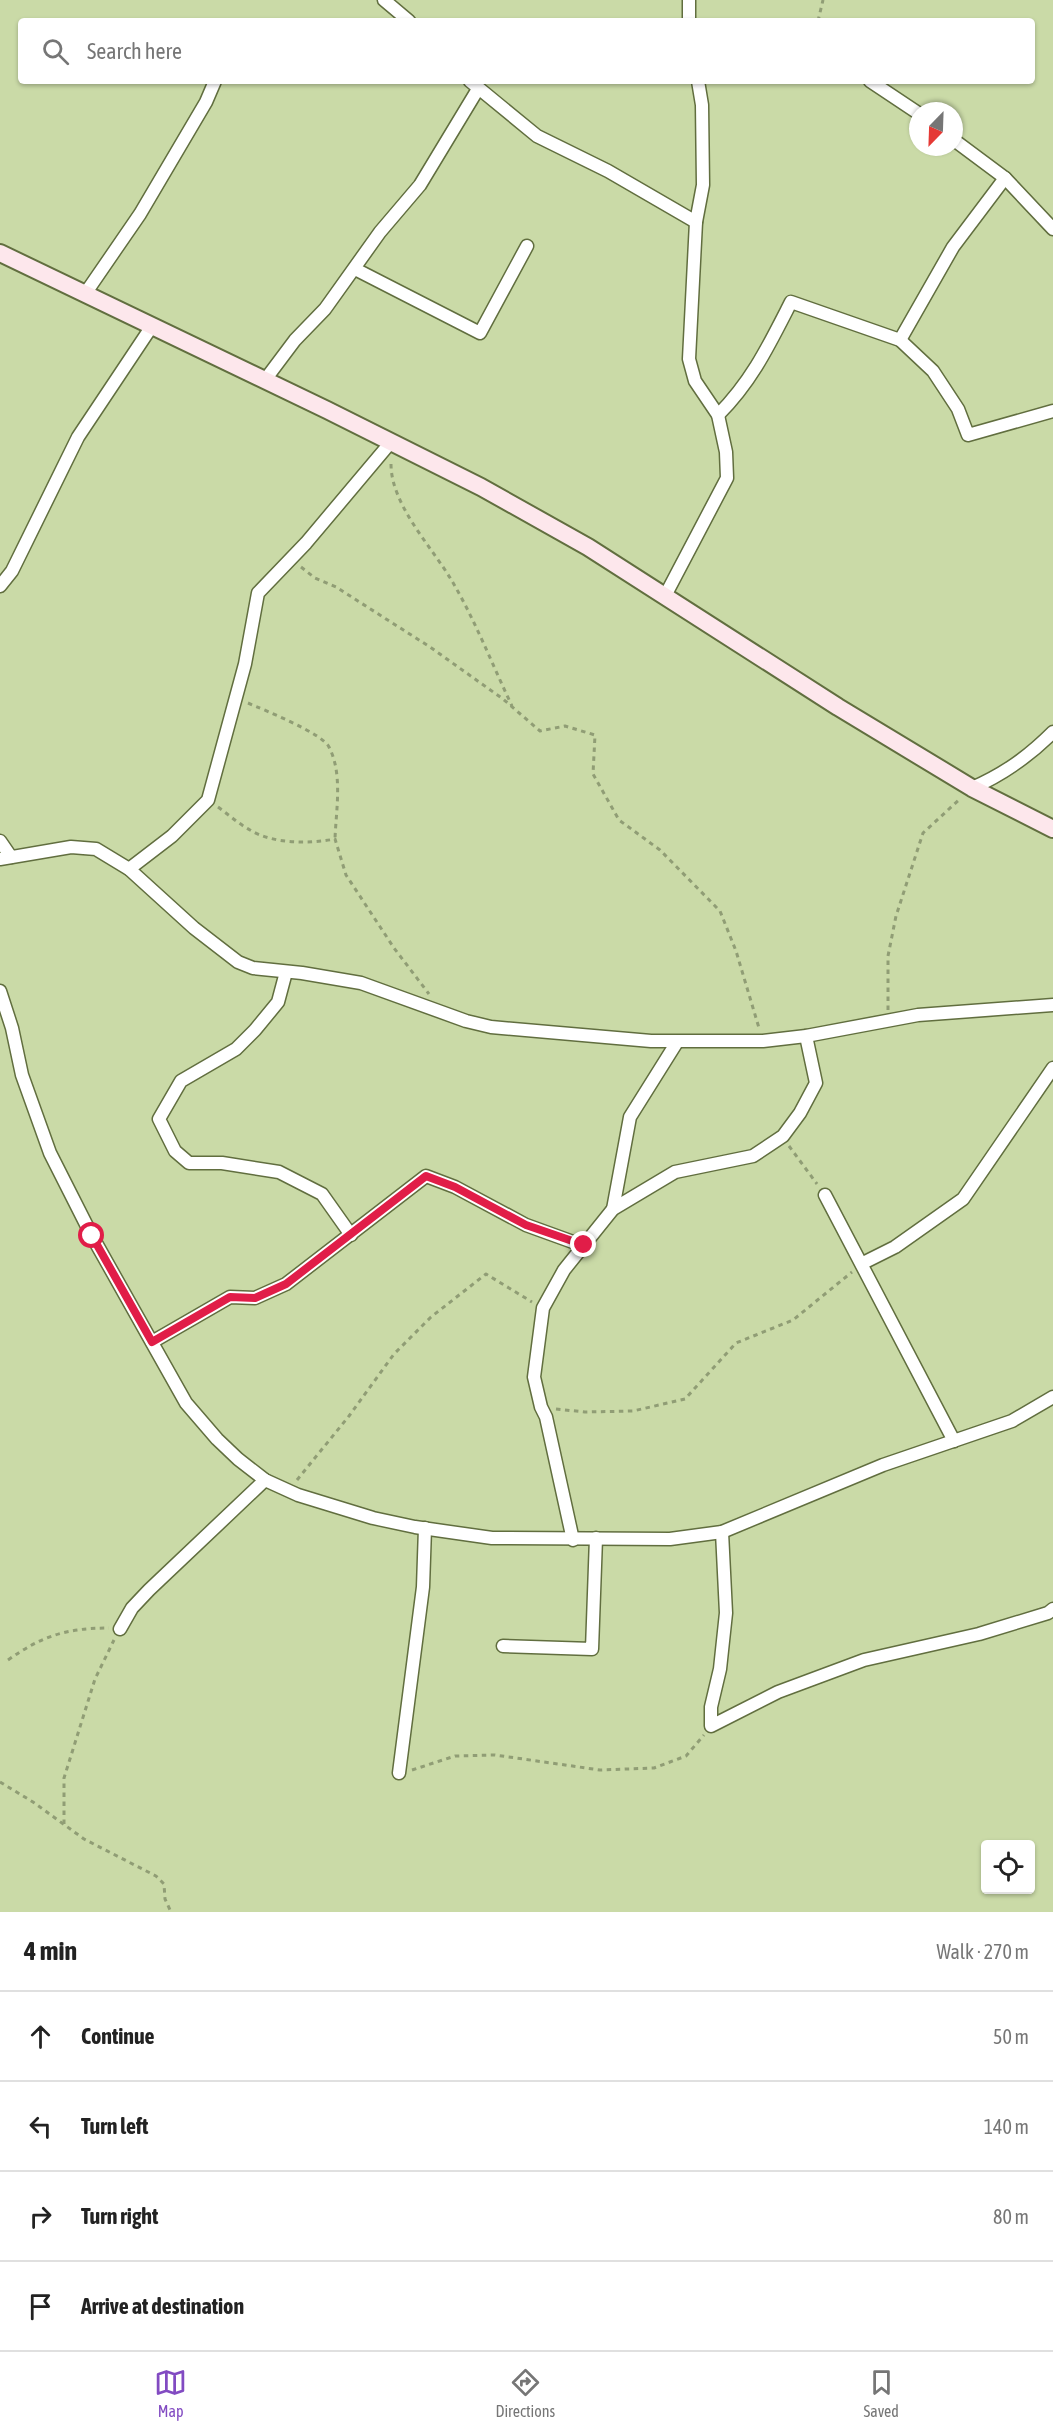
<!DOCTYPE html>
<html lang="en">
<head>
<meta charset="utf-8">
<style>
  body { margin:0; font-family:"Asap Condensed",sans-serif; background:#f6f6f6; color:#222 }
  .controls { position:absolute; right:18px; bottom:18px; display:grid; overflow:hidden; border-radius:6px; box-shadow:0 2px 4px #0004 }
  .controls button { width:54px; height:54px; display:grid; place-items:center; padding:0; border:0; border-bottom:2px solid #e0e0e0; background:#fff; color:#222; font:30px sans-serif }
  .compass { position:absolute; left:909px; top:102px; width:54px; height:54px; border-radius:50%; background:#fff; box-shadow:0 2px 4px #0004; rotate:203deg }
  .stop { position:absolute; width:18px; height:18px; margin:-14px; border:4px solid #e11d48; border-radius:50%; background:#fff }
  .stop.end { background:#e11d48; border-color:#fff; box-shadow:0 2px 6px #0008 }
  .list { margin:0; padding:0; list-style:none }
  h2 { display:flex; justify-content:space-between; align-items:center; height:78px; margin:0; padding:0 24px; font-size:26px }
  h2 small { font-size:20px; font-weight:400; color:#767676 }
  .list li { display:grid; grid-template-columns:39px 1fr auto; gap:18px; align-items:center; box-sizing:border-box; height:90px; padding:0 24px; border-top:2px solid #e0e0e0 }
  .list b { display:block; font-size:22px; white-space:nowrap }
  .list em { font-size:20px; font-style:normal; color:#767676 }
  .icon { flex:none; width:33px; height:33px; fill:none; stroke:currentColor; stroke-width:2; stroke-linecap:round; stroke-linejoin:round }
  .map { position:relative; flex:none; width:1053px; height:1912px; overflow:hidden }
  .search { position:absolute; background:#fff; box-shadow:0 2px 4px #0004; left:18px; right:18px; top:18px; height:66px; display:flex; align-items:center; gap:15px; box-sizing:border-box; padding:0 21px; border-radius:6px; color:#767676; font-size:22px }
  .sheet { height:438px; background:#fff }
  nav { display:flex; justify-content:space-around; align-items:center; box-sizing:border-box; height:84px; border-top:2px solid #e0e0e0; background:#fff; font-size:16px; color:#767676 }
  nav a { display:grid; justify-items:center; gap:3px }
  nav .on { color:#824bc2 }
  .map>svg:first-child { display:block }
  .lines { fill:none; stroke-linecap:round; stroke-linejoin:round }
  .minor-casing { stroke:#616e3f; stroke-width:15 }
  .secondary-casing { stroke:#616e3f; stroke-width:20 }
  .path { stroke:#909d75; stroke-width:3; stroke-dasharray:4.5 4.5; stroke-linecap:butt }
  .minor { stroke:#fff; stroke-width:12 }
  .secondary { stroke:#fde7ec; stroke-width:16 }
  .route { stroke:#e11d48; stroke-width:8 }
</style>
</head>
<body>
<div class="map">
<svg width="1053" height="1912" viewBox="0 0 1053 1912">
  <rect width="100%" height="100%" fill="#cadaa7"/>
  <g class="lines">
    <g class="minor-casing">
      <g id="minor">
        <path d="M384 0 409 21"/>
        <path d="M689 0V21"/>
        <path d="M470 81 537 136 608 171 696 222"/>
        <path d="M870 81 918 113"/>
        <path d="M954 140 1005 178 1053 229"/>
        <path d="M355 269 480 333 527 246"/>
        <path d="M85 294 140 214 206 102 215 81"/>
        <path d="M900 340 953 247 1005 178"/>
        <path d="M265 380 295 340 325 309 380 232 420 185 478 89"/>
        <path d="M718 415C752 381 769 345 791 302L900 340 933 371 958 409 968 435 1053 411"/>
        <path d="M0 586 12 571 78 437 152 326"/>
        <path d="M665 596 727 478 726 452 718 415 695 381 689 359 696 222 703 185 702 105 698 81"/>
        <path d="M972 788C1004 774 1028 757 1053 732"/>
        <path d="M0 841 11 857"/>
        <path d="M0 859 71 847 96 849 129 869 194 928 238 962 253 968 302 973 361 983 466 1021 491 1027 651 1041H763L806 1036 918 1015 1053 1005"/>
        <path d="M129 869 172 836 208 800 245 664 258 593 306 543 391 442"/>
        <path d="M286 972 278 1002 255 1030 236 1049 181 1081 159 1119 175 1151 189 1163H222L279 1172 322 1194 351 1235"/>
        <path d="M0 991 12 1028 22 1075 50 1153 92 1236 186 1403 217 1439 238 1459 265 1480 298 1495 373 1518 415 1527 492 1538 670 1539 722 1532 883 1465 1012 1421 1053 1397"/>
        <path d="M825 1195 954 1441"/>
        <path d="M613 1209 630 1117 677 1042"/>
        <path d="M863 1263 895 1247 963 1199 1053 1068"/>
        <path d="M152 1342 230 1297 255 1298 286 1284 426 1176 455 1187 526 1225 584 1246"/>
        <path d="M722 1532 726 1613 720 1669 711 1707V1726L778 1692 864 1660 979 1634 1048 1613 1053 1609"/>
        <path d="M573 1540 546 1417 541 1407 534 1377 543 1308 564 1270 613 1209 675 1172 753 1156 783 1136 800 1113 816 1083 806 1036"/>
        <path d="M120 1629 132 1608 149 1590 265 1480"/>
        <path d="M503 1646 592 1649 596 1538"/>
        <path d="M399 1773 423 1587 425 1528"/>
      </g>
    </g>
    <g class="secondary-casing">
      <path id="secondary" d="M0 253 327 410 481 487 588 547 838 707 972 788 1053 829"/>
    </g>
    <g class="path">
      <path d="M818 21 823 0"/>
      <path d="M391 464C391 505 432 547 452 581 475 620 492 664 512 706"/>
      <path d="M301 567 315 578 336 587 430 647 503 699 540 731 565 726 595 735 593 774 619 820 660 850 720 911 736 951 759 1028"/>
      <path d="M248 703C264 710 322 733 329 747 343 774 336 810 335 839"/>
      <path d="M218 807C229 815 239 824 250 830 273 844 309 844 335 839L346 875 394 948 429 994"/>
      <path d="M888 1010V956L896 916 923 833 961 798"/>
      <path d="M789 1146 817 1184"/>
      <path d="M556 1409 585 1412 633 1411 685 1399 736 1343 793 1320 852 1272"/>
      <path d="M297 1480 349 1416 394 1354 431 1317 486 1274 532 1302"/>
      <path d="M8 1660C42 1636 66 1628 109 1628"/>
      <path d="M412 1770 455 1756 495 1755 600 1770 654 1768 686 1756 704 1735"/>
      <path d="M0 1782 33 1802 84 1839 156 1876 164 1884 165 1899 171 1912"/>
      <path d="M64 1824V1778L95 1679 114 1640"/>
    </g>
    <use href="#minor" class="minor"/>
    <use href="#secondary" class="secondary"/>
  </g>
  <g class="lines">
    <path class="route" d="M92 1236 152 1342 230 1297 255 1298 286 1284 426 1176 455 1187 526 1225 584 1245"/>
  </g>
</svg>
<div class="controls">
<button><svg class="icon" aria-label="locate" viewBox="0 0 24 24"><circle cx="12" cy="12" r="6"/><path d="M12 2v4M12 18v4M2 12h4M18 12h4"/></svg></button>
</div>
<svg class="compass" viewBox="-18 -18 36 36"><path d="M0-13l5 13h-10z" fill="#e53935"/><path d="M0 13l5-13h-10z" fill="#767676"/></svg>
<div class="stop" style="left:92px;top:1236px"></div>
<div class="stop end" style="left:584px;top:1245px"></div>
<div class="search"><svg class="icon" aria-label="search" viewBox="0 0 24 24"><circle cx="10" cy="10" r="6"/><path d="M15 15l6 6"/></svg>Search here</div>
</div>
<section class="sheet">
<h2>4 min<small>Walk · 270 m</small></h2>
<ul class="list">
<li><svg class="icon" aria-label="ahead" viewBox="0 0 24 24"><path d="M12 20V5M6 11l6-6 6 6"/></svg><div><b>Continue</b></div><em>50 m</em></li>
<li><svg class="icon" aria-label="left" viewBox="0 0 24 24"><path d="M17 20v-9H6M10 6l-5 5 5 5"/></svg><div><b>Turn left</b></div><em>140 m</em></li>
<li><svg class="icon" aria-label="right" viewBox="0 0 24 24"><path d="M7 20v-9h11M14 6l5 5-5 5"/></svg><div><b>Turn right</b></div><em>80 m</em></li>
<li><svg class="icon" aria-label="arrive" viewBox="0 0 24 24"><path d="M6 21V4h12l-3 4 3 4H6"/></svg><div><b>Arrive at destination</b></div></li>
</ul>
</section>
<nav>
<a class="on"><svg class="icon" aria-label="map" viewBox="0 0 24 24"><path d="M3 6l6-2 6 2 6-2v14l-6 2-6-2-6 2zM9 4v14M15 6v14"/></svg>Map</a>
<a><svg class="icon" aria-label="directions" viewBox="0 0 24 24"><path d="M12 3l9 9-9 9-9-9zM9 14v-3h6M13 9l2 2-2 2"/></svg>Directions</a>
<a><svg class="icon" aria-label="saved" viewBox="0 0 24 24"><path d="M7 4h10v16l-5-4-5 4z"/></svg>Saved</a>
</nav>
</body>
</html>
